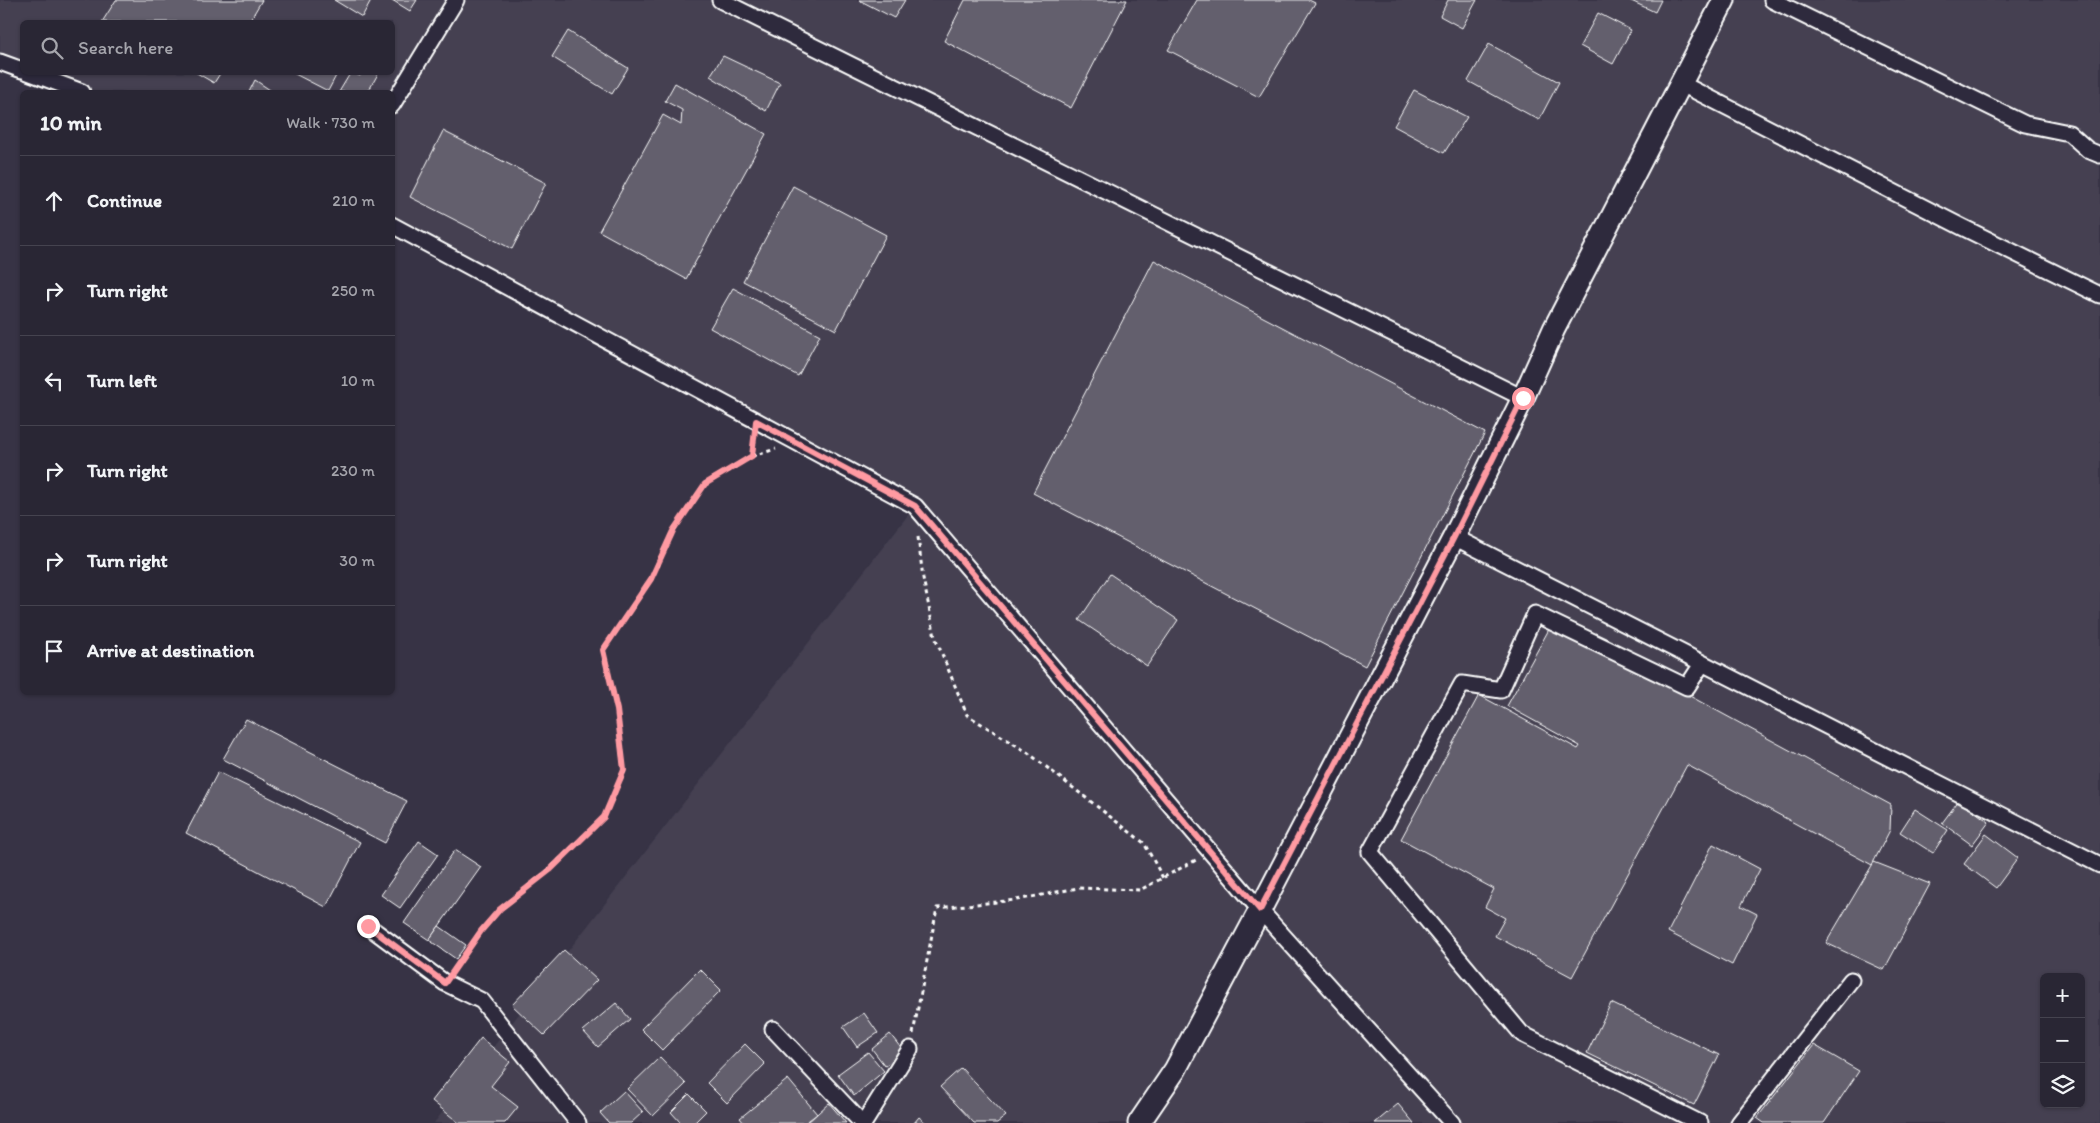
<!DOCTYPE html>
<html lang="en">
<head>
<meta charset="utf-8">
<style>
  body { margin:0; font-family:Itim,sans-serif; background:#312e3c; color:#f1f3f6 }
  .controls { position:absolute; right:15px; bottom:15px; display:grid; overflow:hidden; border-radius:8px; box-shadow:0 1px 4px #0004 }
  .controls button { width:45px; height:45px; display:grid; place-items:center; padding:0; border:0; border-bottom:1px solid #45434f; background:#292634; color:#f1f3f6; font:25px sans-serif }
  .stop { position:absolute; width:15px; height:15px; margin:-11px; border:4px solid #ff9aa2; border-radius:50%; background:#fff }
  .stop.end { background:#ff9aa2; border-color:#fff; box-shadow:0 1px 5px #0008 }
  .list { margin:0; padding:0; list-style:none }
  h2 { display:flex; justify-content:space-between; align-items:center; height:65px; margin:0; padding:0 20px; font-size:21px }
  h2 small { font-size:16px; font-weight:400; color:#a5a5ac }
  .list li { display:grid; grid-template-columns:32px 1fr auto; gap:15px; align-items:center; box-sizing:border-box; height:90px; padding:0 20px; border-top:1px solid #45434f }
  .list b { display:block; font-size:19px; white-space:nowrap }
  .list em { font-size:16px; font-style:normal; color:#a5a5ac }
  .icon { flex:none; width:28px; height:28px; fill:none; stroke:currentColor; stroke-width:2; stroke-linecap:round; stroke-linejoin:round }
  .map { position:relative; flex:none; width:2100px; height:1123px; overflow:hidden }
  .search { position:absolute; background:#292634; box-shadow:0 1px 4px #0004; left:20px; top:20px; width:375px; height:55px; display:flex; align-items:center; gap:12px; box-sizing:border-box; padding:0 18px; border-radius:8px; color:#a5a5ac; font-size:19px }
  .panel { position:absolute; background:#292634; box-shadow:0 1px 4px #0004; left:20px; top:90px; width:375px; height:605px; border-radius:8px }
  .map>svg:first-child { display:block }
  .built { fill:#444051; fill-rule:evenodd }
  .building { fill:#635f6d; stroke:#fff }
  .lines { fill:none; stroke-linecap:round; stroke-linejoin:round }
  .street-casing { stroke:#fff; stroke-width:19 }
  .secondary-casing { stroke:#fff; stroke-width:25 }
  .path { stroke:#fff; stroke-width:3; stroke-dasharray:4 4; stroke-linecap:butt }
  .street { stroke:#2f2a3d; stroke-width:15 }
  .secondary { stroke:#2f2a3d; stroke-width:21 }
  .route { stroke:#ff9aa2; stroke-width:6 }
</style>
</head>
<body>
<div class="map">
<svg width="2100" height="1123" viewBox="0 0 2100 1123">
  <rect width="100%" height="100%" fill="#373345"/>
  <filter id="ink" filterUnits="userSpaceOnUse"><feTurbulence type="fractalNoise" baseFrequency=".02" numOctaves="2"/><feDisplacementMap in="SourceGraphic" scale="10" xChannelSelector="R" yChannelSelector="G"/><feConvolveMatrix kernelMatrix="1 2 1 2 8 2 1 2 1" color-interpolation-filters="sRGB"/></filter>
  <g filter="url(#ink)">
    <path class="built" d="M0 0H2100V1123H434L915 506 393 225 392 92H82L28 73 392 72V22H22V70L0 62ZM2044 977H2081V1104H2044Z"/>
    <g class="building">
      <path d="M116 0H262L249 22H102Z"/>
      <path d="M334 0H371L362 17Z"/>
      <path d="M392 0H417L410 11Z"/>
      <path d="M859 0H905L894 18Z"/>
      <path d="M965 0H1127L1071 108 944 41Z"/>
      <path d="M1197 0H1309L1315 3 1259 97 1168 50Z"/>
      <path d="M1448 0H1477L1462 28 1440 16Z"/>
      <path d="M1629 0H1661L1655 12Z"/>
      <path d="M1598 13 1631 30 1613 64 1580 46Z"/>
      <path d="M568 31 628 68 612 94 552 57Z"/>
      <path d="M1489 44 1559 82 1539 120 1468 81Z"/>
      <path d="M723 56 780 83 766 111 710 76Z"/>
      <path d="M195 72H221L214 83Z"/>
      <path d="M291 72H338L328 91Z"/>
      <path d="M351 72 360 76 362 72H379L368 92H339Z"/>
      <path d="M255 80 273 92H249Z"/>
      <path d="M675 83 766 134 686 279 599 231 663 115 681 125 682 110 665 101Z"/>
      <path d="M1414 90 1467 117 1444 153 1394 126Z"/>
      <path d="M443 131 546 183 512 249 410 197Z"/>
      <path d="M793 186 886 235 836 330 743 281Z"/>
      <path d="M1154 260 1485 433 1365 666 1033 493Z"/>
      <path d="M733 288 820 335 798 376 710 328Z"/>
      <path d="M1110 574 1178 620 1147 666 1079 620Z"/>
      <path d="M1553 622 1891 805 1890 830 1872 865 1687 765 1572 977 1495 936 1505 918 1485 907 1494 889 1401 839 1479 695 1578 749 1580 746 1507 706Z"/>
      <path d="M246 719 407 801 385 843 223 759Z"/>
      <path d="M218 772 360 842 326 907 186 833Z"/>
      <path d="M1959 800 1989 822 1972 845 1942 823Z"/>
      <path d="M1915 809 1948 830 1933 853 1900 832Z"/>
      <path d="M1986 834 2018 858 1996 888 1964 864Z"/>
      <path d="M419 841 438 854 400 908 381 895Z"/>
      <path d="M1713 844 1760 869 1741 906 1757 914 1732 965 1668 932Z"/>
      <path d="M455 850 481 867 429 940 404 923Z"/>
      <path d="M1874 862 1930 884 1884 970 1826 943Z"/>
      <path d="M439 926 466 945 456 959 429 940Z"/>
      <path d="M564 950 597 980 544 1035 512 1005Z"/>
      <path d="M700 969 721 990 662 1050 641 1029Z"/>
      <path d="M616 1003 630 1019 598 1047 583 1031Z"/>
      <path d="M1611 1003 1719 1055 1694 1105 1587 1053Z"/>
      <path d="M864 1013 878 1033 857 1047 843 1027Z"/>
      <path d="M890 1034 904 1052 885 1066 872 1049Z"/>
      <path d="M481 1038 510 1062 491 1086 518 1107 505 1123H459L432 1101Z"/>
      <path d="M745 1044 765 1064 727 1103 707 1083Z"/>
      <path d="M1814 1045 1859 1071 1824 1123H1764L1757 1118Z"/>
      <path d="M868 1052 884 1071 854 1096 838 1074Z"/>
      <path d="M660 1057 686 1084 653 1116 627 1089Z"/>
      <path d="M961 1068 1006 1116 997 1123H974L940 1087Z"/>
      <path d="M788 1079 817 1114 805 1123H744L740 1118Z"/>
      <path d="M624 1091 643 1112 631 1123H609L600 1113Z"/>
      <path d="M689 1094 706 1111 694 1123H681L671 1112Z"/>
      <path d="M829 1103 846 1123H807Z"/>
      <path d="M1398 1104 1414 1123H1375Z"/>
      <path d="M919 1117 926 1123H914Z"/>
    </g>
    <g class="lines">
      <g class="street-casing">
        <g id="street">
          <path d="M720 0 1523 398"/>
          <path d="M1772 0 2025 124 2069 133 2088 150 2100 155"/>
          <path d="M0 62 22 70"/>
          <path d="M28 72 82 92"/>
          <path d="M1680 83 1962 227 2100 295"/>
          <path d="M392 105 456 0"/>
          <path d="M392 225 915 506 1260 910 1452 1123"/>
          <path d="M1454 537 2100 865"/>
          <path d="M368 926 445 983 482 1001 578 1123"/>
          <path d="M773 1029 862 1123"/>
          <path d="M864 1123 910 1049"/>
          <path d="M1700 1123 1522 1034 1370 852 1462 684 1501 690 1535 614 1687 687 1702 664"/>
          <path d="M1739 1123 1851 980"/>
        </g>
      </g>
      <g class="secondary-casing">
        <path id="secondary" d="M1139 1123 1175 1070 1260 910 1454 537 1523 398 1554 329 1724 0"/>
      </g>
      <g class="path">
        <path d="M752 456 776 449"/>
        <path d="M918 537 923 578 935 637 967 715 1027 752 1144 843 1163 878"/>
        <path d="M454 970 481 931 500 909 549 870 604 817 624 771 617 710 603 650 651 579 673 531 705 484 752 456 754 439"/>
        <path d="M913 1034 937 908 1016 900 1078 888 1140 890 1196 860"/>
      </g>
      <use href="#street" class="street"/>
      <use href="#secondary" class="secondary"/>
    </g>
  </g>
  <g class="lines" filter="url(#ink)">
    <path class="route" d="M368 926 445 983 481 931 500 909 550 870 604 817 624 770 617 710 603 650 651 579 673 531 705 484 752 456 756 421 915 506 1260 910 1454 537 1523 398"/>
  </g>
</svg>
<div class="controls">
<button>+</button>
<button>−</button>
<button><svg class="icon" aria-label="layers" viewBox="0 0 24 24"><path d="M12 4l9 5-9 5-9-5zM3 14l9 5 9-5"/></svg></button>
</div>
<div class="stop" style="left:1523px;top:398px"></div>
<div class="stop end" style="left:368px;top:926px"></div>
<div class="search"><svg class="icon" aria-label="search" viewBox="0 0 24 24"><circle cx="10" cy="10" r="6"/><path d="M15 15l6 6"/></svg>Search here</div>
<section class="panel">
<h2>10 min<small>Walk · 730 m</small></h2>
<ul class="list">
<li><svg class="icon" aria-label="ahead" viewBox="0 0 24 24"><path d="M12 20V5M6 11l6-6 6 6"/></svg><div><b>Continue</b></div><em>210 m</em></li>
<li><svg class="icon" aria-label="right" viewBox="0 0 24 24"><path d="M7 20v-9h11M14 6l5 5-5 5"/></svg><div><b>Turn right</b></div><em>250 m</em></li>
<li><svg class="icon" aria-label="left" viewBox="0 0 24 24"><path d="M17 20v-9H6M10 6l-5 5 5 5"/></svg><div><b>Turn left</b></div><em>10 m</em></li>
<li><svg class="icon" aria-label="right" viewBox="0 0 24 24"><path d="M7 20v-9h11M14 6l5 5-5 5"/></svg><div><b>Turn right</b></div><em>230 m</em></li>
<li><svg class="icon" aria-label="right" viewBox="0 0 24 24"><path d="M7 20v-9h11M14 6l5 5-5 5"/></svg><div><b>Turn right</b></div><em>30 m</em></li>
<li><svg class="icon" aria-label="arrive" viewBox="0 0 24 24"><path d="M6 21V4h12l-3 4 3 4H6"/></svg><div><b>Arrive at destination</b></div></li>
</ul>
</section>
</div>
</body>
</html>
